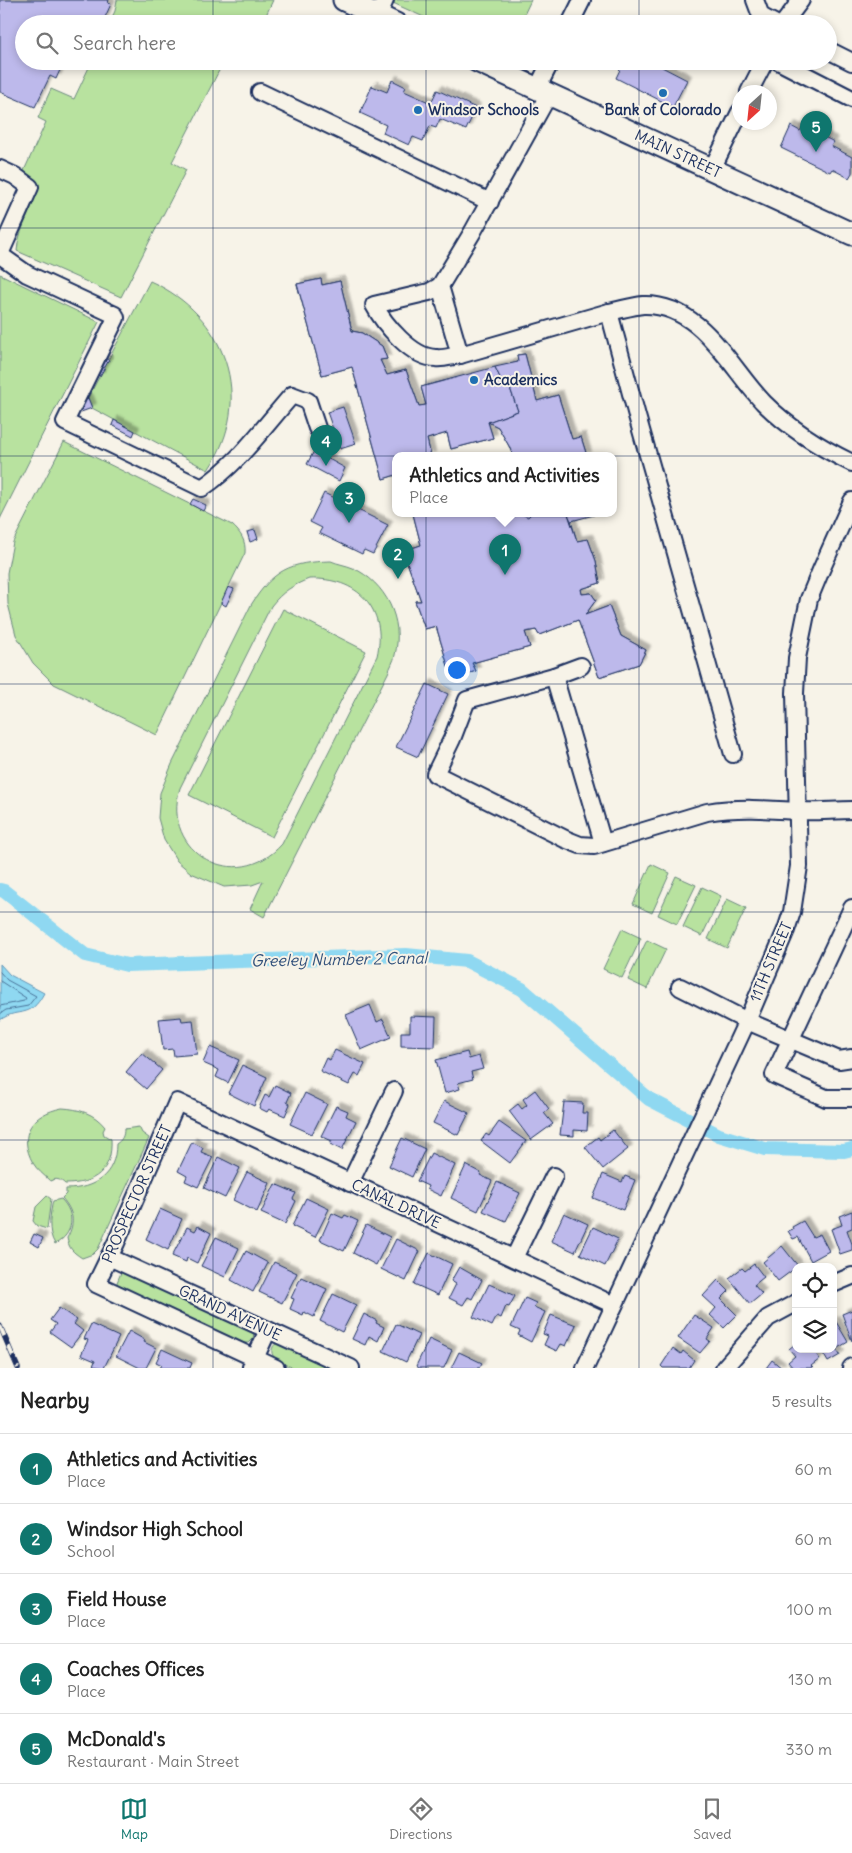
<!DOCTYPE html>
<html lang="en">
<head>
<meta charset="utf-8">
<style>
  body { margin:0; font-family:Delius,sans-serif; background:#f2f2f2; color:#222 }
  .controls { position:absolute; right:15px; bottom:15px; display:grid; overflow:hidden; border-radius:10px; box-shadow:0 2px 8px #0003 }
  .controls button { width:45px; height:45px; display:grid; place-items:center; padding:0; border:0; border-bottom:1px solid #e0e0e0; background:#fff; color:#222; font:25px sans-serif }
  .compass { position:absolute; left:732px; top:85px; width:45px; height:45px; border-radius:50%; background:#fff; box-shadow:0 2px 8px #0003; rotate:207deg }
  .you { position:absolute; left:456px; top:669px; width:18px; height:18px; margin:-12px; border:4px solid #fff; border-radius:50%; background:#1a73e8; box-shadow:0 0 0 8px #1a73e833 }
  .badge { display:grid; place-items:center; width:32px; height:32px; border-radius:50%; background:#0f766e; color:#fff; font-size:16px; font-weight:700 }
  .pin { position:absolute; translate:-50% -41px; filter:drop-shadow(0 1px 2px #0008) }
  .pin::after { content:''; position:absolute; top:26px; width:18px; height:15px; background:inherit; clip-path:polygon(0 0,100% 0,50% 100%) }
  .popup { position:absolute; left:392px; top:452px; width:225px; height:65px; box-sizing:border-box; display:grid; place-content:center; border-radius:10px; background:#fff; filter:drop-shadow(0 1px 4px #0005); font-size:16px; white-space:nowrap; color:#767676 }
  .popup b { font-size:19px; color:#222 }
  .popup::after { content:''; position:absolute; left:50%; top:100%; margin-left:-10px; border:10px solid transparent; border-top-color:#fff }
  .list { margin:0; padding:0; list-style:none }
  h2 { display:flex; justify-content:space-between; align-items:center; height:65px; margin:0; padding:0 20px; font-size:21px }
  h2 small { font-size:16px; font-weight:400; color:#767676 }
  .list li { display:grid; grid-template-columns:32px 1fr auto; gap:15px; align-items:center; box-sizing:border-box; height:70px; padding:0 20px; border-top:1px solid #e0e0e0 }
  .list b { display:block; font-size:19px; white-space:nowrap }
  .list p { margin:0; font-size:16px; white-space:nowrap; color:#767676 }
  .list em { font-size:16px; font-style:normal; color:#767676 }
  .icon { flex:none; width:28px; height:28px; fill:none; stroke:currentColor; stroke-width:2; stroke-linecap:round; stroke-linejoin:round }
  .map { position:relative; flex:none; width:852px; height:1368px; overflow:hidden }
  .search { position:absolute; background:#fff; box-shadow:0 2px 8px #0003; left:15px; right:15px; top:15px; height:55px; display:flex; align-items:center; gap:12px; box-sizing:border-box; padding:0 18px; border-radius:28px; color:#767676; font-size:19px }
  .sheet { height:415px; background:#fff }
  nav { display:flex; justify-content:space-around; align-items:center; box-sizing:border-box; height:70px; border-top:1px solid #e0e0e0; background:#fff; font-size:14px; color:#767676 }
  nav a { display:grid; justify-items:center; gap:2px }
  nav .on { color:#0f766e }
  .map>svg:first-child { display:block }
  .green { fill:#b8e29f; stroke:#6a887e; fill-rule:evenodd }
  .water { fill:#8fd8f1; stroke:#6194b6 }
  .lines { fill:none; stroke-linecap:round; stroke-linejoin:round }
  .shore { stroke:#497399; stroke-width:1 }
  .canal { stroke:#8fd8f1; stroke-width:14 }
  .building { fill:#bdb9eb; stroke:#1b2f5e; filter:url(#shadow) }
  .minor-casing { stroke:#1b2f5e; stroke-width:20 }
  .major-casing { stroke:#1b2f5e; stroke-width:25 }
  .minor { stroke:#f7f3e8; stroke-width:16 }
  .major { stroke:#f7f3e8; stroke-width:21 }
  .rail-casing { stroke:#1b2f5e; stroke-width:5.5 }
  .rail { stroke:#f7f3e8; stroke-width:4; stroke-dasharray:11; stroke-linecap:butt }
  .grid { fill:none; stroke:#1b2f5e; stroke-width:1; stroke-opacity:0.55 }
  .poi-dot { fill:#1f6fb2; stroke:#f7f3e8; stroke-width:2 }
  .labels { text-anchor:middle; stroke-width:4; stroke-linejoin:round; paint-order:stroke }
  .poi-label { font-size:15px; font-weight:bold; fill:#1b2f5e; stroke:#f7f3e8; text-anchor:start }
  .street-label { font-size:15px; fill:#1b2f5e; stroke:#f7f3e8 }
  .water-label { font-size:16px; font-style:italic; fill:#32517b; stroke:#f7f3e8 }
</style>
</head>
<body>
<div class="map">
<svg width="852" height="1368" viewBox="0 0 852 1368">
  <defs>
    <filter id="shadow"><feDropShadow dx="4.5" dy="-4.5" stdDeviation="1" flood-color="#0004"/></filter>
  </defs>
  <rect width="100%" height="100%" fill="#f7f3e8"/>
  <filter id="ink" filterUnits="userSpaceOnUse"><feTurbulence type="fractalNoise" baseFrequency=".02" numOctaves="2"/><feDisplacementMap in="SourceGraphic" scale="10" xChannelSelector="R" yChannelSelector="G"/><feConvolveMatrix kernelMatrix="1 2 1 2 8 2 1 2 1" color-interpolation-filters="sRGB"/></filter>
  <g filter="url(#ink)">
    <g class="green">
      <path d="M117 0H273L262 24H247L245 20 243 24H109L115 11Z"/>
      <path d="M394 0H531L521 21 527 24H439L393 3Z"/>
      <path d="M92 61H224L172 162 186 170 121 297 17 251C18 227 36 207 38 182L23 173 46 122 38 118 51 89 74 99Z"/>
      <path d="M0 274 99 322 0 519Z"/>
      <path d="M150 281C226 315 256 399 208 470L92 408 88 398Z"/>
      <path d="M64 442 232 525C241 533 246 541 245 553L157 735 54 684 33 663 16 635 8 604 7 573 13 542Z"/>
      <path d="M331 561C338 564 346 565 353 568 386 583 404 620 395 655 394 661 390 667 388 673L264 917 250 909 263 881 252 885 224 887 191 873 177 861 164 840 158 818 160 793 172 764 251 605C273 570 290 562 331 561ZM309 579C357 577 388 608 377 656L282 844C237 895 160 853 180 788L271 606C282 592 293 585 309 579Z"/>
      <path d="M283 609 366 651 272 837 189 795Z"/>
      <path d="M651 864 670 873 652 913 633 904Z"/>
      <path d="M676 876 696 885 677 924 658 915Z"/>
      <path d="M702 887 721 896 702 936 683 927Z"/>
      <path d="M727 899 746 908 727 948 708 939Z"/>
      <path d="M622 929 641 938 622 978 603 969Z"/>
      <path d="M647 940 666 949 647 989 628 980Z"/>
      <path d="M62 1108C79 1109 94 1113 105 1127L103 1131 104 1135 111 1139C113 1171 94 1184 65 1184 60 1179 56 1178 50 1181 44 1175 37 1170 33 1163 17 1134 32 1114 62 1108Z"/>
      <path d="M139 1127 142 1133 149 1138 98 1249 93 1254 82 1258C73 1252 69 1249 67 1238 76 1222 73 1211 62 1198L66 1194V1189C94 1189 116 1175 116 1144 122 1140 124 1136 124 1129Z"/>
      <path d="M47 1196 51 1199 47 1229 37 1226 33 1221 36 1207Z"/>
      <path d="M61 1199C76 1214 74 1234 55 1244 47 1232 50 1213 53 1201Z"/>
      <path d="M122 1270 254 1332 253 1339 249 1343H241L116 1285Z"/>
      <path d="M280 1342 339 1368C326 1368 307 1368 295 1368 287 1366 270 1359 272 1350 273 1345 276 1343 280 1342Z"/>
    </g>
    <path class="water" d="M0 964 10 975 44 993C29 1021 20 1006 0 1020Z"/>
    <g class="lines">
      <g class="shore">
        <path d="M0 972 7 980 36 996 28 1006 6 1010 0 1014"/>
        <path d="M0 981 26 998 24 1001 0 1006"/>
      </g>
      <path class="canal" d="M0 890 4 891 85 955 127 965 406 955 467 961 522 989 649 1099 719 1135 765 1149 844 1151 852 1149"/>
    </g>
    <g class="building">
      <path d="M0 0H109L108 3 111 4 102 24H24V61H64L56 79 50 76 35 107 0 92Z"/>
      <path d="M624 61H672L670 65 665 62 662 67 687 80 673 107 616 78Z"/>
      <path d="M392 80 406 87 404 91 431 103 437 90 476 108 466 130 440 119 436 128 430 126 423 141 413 137 409 145 383 133 386 125 360 113 372 86 387 92Z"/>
      <path d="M791 126 800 131 803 126 834 142 831 146 852 157V173L849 178 832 169 830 172 781 148Z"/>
      <path d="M321 279 322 285 340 281 352 331 362 333 382 346 387 359 380 360 387 375 406 370 419 406 426 405 421 387 518 362 517 355 525 354 537 401 558 395 572 439 581 437 587 456H513L509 446 498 427 488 422 493 438 451 449 447 433 427 439 431 456H396V475L383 479 352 367 322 375 297 284Z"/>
      <path d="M321 279 322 285 340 281 352 331 362 333 382 346 387 359 380 360 387 375 406 370 419 406 426 405 421 387 495 367 502 382 511 378 515 387 510 388 518 411 488 422 493 438 451 449 447 433 427 439 431 456H396V475L383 479 352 367 322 375 297 284Z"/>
      <path d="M525 354 537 401 558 395 572 439 581 437 587 456H513L509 446 498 427 488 422 518 411 510 388 515 387 511 378 502 382 495 367 518 362 517 355Z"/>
      <path d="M103 357 109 360 100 376 95 374Z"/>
      <path d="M88 398 92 408 81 412 78 402Z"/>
      <path d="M343 407 356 444 340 449 327 412Z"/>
      <path d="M114 420 135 431 133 436 112 425Z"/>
      <path d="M314 451 345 468 339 481 307 464Z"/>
      <path d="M324 493 388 525 373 554 364 550 362 554 319 533 322 528 310 522Z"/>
      <path d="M193 499 206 505 203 511 190 504Z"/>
      <path d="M413 514H510L514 517 516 514H594L571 521 577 541 588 539 596 561 600 583 581 589 582 594 591 593 596 600 585 615 609 606 621 636 646 650 639 664 599 677 578 620 539 635 536 630 525 632 530 647 472 663 476 671 452 679 436 626 425 629 415 601H421L403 551 421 545Z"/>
      <path d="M413 514H510L514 517 516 514H522L528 517 531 514H568L577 541 588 539 596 561 600 583 581 589 582 594 591 593 596 600 585 615 609 606 621 636 646 650 639 664 599 677 578 620 539 635 536 630 525 632 530 647 472 663 476 671 452 679 436 626 425 629 415 601H421L403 551 421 545Z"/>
      <path d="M568 514H594V515L571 521Z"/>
      <path d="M255 530 258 539 250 542 247 532Z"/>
      <path d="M228 587 234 589 226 606 221 603Z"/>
      <path d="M427 684 448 694 418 757 396 747Z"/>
      <path d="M370 1005 377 1022 383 1019 391 1037 361 1050 346 1015Z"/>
      <path d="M410 1016 436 1017 435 1047 401 1046V1032H410Z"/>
      <path d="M181 1017 182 1021 193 1020 197 1054 174 1056 173 1049 163 1050 159 1019Z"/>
      <path d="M210 1047 239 1060 228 1083 216 1077 219 1070 203 1063Z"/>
      <path d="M335 1050 365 1064 359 1076 355 1074 349 1085 320 1071 326 1058 330 1060Z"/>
      <path d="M467 1052 469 1059 479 1056 483 1069 471 1072 473 1079 458 1083 460 1089 445 1093 436 1060Z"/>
      <path d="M142 1053 162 1070 146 1089 126 1072Z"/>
      <path d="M242 1065 267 1077 254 1106 228 1093Z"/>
      <path d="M275 1085 291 1093 287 1102 290 1104 285 1116 269 1109 267 1112 259 1108 265 1095 269 1097Z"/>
      <path d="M535 1090 549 1109 544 1113 553 1124 531 1140 509 1111 518 1104 522 1109 527 1105 523 1099Z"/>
      <path d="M305 1093 327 1104 312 1134 290 1124Z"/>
      <path d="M444 1101 469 1113 458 1135 433 1123Z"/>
      <path d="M564 1102 583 1103 582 1113H588L587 1131 574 1130V1136L560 1135Z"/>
      <path d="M336 1106 348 1111 346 1116 356 1121 342 1150 330 1144 332 1141 321 1136Z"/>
      <path d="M499 1122 526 1141 510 1163 481 1141 486 1134 489 1136Z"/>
      <path d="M613 1130 628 1149 603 1169 585 1147 598 1137 600 1140Z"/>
      <path d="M402 1138 425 1149 412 1177 389 1166Z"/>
      <path d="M192 1142 203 1148 201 1152 213 1157 198 1187 185 1181 187 1176 178 1171Z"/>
      <path d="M431 1153 455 1165 441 1196 427 1189 428 1186 417 1181Z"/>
      <path d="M218 1157 240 1168 225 1198 204 1188Z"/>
      <path d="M466 1165 481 1173 480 1175 492 1181 478 1211 451 1198Z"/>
      <path d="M247 1172 270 1183 257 1212 233 1200Z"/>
      <path d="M603 1174 622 1182 625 1176 635 1180 623 1210 593 1198Z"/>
      <path d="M497 1182 520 1193 506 1221 483 1211Z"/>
      <path d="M275 1184 296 1193 293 1199 296 1201 285 1224 261 1213Z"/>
      <path d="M306 1198 329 1209 315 1237 292 1226Z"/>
      <path d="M160 1209 182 1219 168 1250 146 1239Z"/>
      <path d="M852 1211V1228L847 1230 852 1244V1250L840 1254 831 1229 842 1225 839 1216Z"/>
      <path d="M332 1213 343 1218 345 1215 358 1221 344 1251 320 1240Z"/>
      <path d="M564 1213 588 1224 575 1252 551 1241Z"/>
      <path d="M803 1221 813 1237 820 1234 829 1251 811 1261 798 1237 793 1239 788 1231 793 1229 792 1227Z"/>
      <path d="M366 1225 390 1237 376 1265 353 1253Z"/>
      <path d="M198 1226 211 1233 197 1263 187 1258 186 1262 172 1256 187 1227 195 1231Z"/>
      <path d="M593 1227 618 1239 605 1266 580 1254Z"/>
      <path d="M34 1234 43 1238 39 1247 30 1242Z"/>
      <path d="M216 1237 239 1248 225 1277 201 1266Z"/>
      <path d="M396 1239 420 1251 406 1281 381 1269Z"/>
      <path d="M782 1246 798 1266 778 1281 763 1262Z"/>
      <path d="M246 1251 268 1263 253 1292 231 1280Z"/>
      <path d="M429 1253 452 1264 438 1295 414 1284Z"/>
      <path d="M274 1262 297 1273 282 1303 259 1292Z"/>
      <path d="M754 1264 764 1277 754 1285 762 1294 750 1304 729 1278 742 1268 745 1271Z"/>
      <path d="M459 1267 482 1280 472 1299 468 1297 463 1305 449 1298 456 1284 451 1281Z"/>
      <path d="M301 1277 327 1289 314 1317 304 1312 303 1315 290 1309 294 1299 291 1298Z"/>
      <path d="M718 1280 729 1291 721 1299 737 1315 724 1328 710 1315 716 1308 703 1296Z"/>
      <path d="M489 1284 515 1296 509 1307 506 1306 501 1318 497 1316 492 1326 473 1317Z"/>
      <path d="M333 1294 356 1305 342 1332 320 1321Z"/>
      <path d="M525 1298 536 1303 534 1307 545 1312 531 1342 518 1335 520 1331 511 1327Z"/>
      <path d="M59 1308 77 1320 74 1324 83 1331 71 1347 50 1332 56 1324 50 1320Z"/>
      <path d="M852 1310V1341L842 1314Z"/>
      <path d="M364 1314 377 1321 376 1323 384 1327 378 1341 369 1336 365 1345 352 1339Z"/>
      <path d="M551 1315 576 1325 566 1346 561 1344 557 1351 544 1345 548 1336 543 1334Z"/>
      <path d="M694 1315 714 1328 707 1339 710 1341 700 1353 678 1338Z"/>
      <path d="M835 1320 848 1342 836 1349 840 1355 828 1362 821 1350 833 1349V1321Z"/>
      <path d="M91 1324 119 1337 104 1368 93 1366 95 1361 81 1355 88 1340 84 1339Z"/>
      <path d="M396 1324 419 1335 406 1362 383 1351Z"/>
      <path d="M129 1331 145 1340 144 1342 156 1348 146 1368H140L116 1356Z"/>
      <path d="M429 1339 452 1350 444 1368H419L416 1366Z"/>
      <path d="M796 1343V1349H812L820 1359 811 1366 813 1368H793L788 1362 795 1356 789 1349Z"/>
      <path d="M673 1348 681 1354 683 1351 694 1360 689 1368H663L661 1366Z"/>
      <path d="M162 1349 192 1363 190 1368H160L162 1365 156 1362Z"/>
      <path d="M459 1352 482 1363 479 1368H451Z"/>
      <path d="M772 1360 782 1368H766Z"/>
    </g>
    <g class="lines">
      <g class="minor-casing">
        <g id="minor">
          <path d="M755 0 761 16 776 24"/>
          <path d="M378 16 385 0"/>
          <path d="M570 24 582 0"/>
          <path d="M783 24 801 0"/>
          <path d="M828 50 852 62"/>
          <path d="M778 61 852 99"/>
          <path d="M537 89 551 61"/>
          <path d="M260 92 490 202"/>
          <path d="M749 92 765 61"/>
          <path d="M549 94 472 233 440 286 460 355 609 312 637 416 733 754"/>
          <path d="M0 169 15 176 30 187 0 254"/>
          <path d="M712 169 740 112"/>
          <path d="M0 255 27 274 115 315 116 318 65 422 202 488C238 464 263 428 292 395L308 401 317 428"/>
          <path d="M440 286 429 292 374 305C384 324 412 358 436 358 443 359 452 356 460 355"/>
          <path d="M609 312C620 310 632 306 643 305 701 303 730 368 764 403 790 429 819 447 852 463"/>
          <path d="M581 666 554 676 467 700 452 739 435 774 565 839 580 845 594 846 707 812C737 807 767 809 797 811 815 812 834 810 852 810"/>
          <path d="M554 676 603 843"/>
          <path d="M852 908 774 1075 826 1098H852"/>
          <path d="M680 987 747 1021 839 1060 852 1058"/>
          <path d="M350 1183 394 1091"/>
          <path d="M109 1257 351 1368"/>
          <path d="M514 1258 554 1176"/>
          <path d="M833 1284 852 1276"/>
          <path d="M251 1367 268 1330"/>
          <path d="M276 1368 96 1284 116 1243 177 1102 614 1305"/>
          <path d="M585 1368 747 1021 786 930 792 912 799 866 795 693 797 658 809 599 821 570 852 501"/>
          <path d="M724 1368 768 1318 796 1303"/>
          <path d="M851 1368 852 1367"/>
        </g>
      </g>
      <g class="major-casing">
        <g id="major">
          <path d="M344 0 396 24"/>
          <path d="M477 61 852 234"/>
        </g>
      </g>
      <use href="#minor" class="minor"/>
      <use href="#major" class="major"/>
      <g class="rail-casing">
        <path id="rail" d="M0 1326 18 1368"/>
      </g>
      <use href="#rail" class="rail"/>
    </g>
  </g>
  <path class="grid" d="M213 0V24M426 0V24M639 0V24M213 61V1368M426 61V1368M639 61V1368M0 228H852M0 456H852M0 684H852M0 912H852M0 1140H852"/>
  <g class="poi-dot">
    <circle cx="663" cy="93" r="5"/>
    <circle cx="418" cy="110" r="5"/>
    <circle cx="474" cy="380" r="5"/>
  </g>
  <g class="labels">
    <g class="poi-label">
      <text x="428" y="115">Windsor Schools</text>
      <text x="663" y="115" text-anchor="middle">Bank of Colorado</text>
      <text x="484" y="385">Academics</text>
    </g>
    <g class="street-label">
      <text transform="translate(678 154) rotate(25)" y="5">MAIN STREET</text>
      <text transform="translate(771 962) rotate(-67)" y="5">11TH STREET</text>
      <text transform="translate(137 1194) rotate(-66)" y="5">PROSPECTOR STREET</text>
      <text transform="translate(396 1204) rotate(25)" y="5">CANAL DRIVE</text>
      <text transform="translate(230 1313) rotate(25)" y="5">GRAND AVENUE</text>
    </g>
    <g class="water-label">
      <text transform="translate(339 959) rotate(-1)" y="6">Greeley Number 2 Canal</text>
    </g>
  </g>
</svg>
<div class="controls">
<button><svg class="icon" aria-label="locate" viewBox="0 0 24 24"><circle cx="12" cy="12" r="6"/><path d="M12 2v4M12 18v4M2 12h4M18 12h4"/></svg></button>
<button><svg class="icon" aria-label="layers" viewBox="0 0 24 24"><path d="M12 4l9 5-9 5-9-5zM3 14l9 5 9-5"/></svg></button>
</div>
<svg class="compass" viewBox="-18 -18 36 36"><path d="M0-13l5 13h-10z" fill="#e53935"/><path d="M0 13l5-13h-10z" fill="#767676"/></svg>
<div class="you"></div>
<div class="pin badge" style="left:505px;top:575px">1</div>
<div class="popup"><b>Athletics and Activities</b>Place</div>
<div class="pin badge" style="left:398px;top:579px">2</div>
<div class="pin badge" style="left:349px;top:523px">3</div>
<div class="pin badge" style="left:326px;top:466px">4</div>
<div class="pin badge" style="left:816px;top:152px">5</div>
<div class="search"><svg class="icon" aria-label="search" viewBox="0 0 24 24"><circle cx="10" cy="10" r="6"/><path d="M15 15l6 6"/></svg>Search here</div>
</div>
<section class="sheet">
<h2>Nearby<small>5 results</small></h2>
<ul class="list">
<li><span class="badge">1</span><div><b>Athletics and Activities</b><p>Place</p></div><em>60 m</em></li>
<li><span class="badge">2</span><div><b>Windsor High School</b><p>School</p></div><em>60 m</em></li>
<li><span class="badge">3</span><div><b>Field House</b><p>Place</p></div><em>100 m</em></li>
<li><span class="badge">4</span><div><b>Coaches Offices</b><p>Place</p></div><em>130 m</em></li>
<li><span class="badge">5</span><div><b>McDonald's</b><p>Restaurant · Main Street</p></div><em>330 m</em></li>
</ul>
</section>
<nav>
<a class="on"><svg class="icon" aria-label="map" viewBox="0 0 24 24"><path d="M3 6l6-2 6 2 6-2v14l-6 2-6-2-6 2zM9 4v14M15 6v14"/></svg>Map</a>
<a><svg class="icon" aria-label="directions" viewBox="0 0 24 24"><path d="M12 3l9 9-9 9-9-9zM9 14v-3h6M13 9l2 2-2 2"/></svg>Directions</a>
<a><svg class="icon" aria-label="saved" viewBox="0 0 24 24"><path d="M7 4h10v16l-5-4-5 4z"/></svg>Saved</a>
</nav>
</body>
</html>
